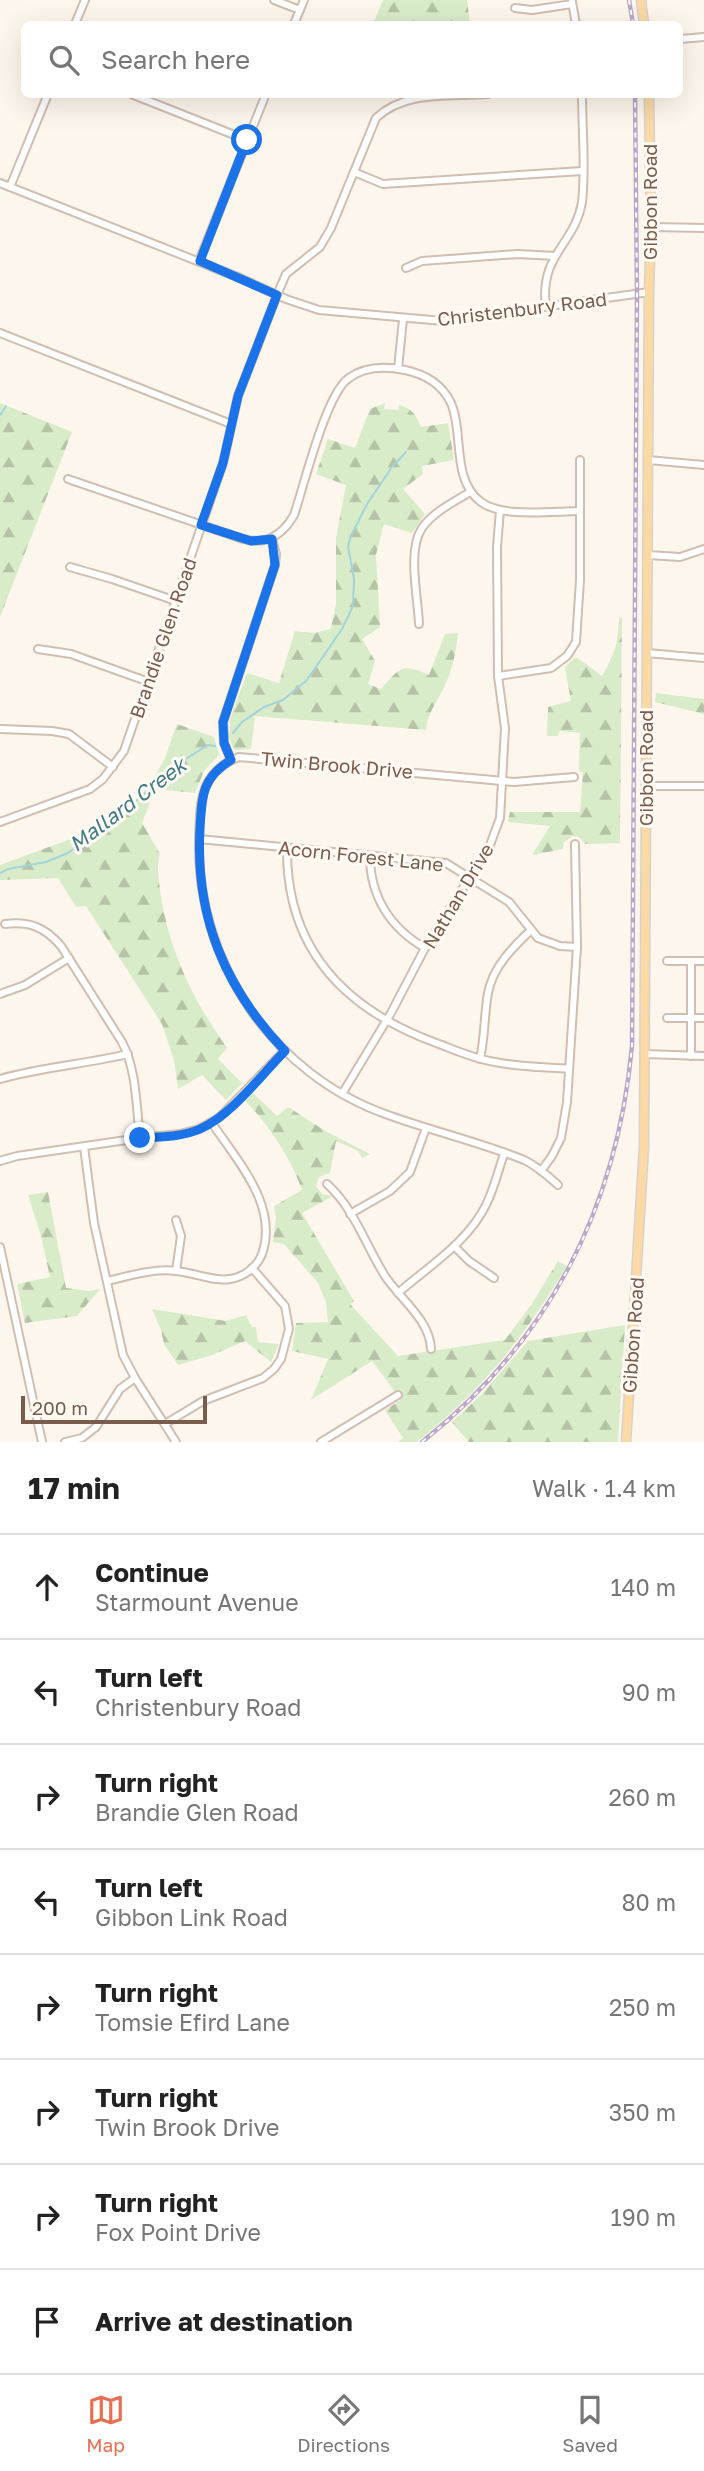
<!DOCTYPE html>
<html lang="en">
<head>
<meta charset="utf-8">
<style>
  body { margin:0; font-family:"Golos Text",sans-serif; background:#f6f6f6; color:#222 }
  .scale { position:absolute; left:21px; bottom:18px; width:186px; box-sizing:border-box; padding-left:7px; border:4px solid #7a5c4d; border-top:0; font-size:19px; line-height:24px; white-space:nowrap; color:#7a5c4d; -webkit-text-stroke:5px #fffaf3; paint-order:stroke }
  .stop { position:absolute; width:21px; height:21px; margin:-16px; border:5px solid #1a73e8; border-radius:50%; background:#fff }
  .stop.end { background:#1a73e8; border-color:#fff; box-shadow:0 2px 7px #0008 }
  .list { margin:0; padding:0; list-style:none }
  h2 { display:flex; justify-content:space-between; align-items:center; height:91px; margin:0; padding:0 28px; font-size:30px }
  h2 small { font-size:23px; font-weight:400; color:#767676 }
  .list li { display:grid; grid-template-columns:46px 1fr auto; gap:21px; align-items:center; box-sizing:border-box; height:105px; padding:0 28px; border-top:2px solid #e0e0e0 }
  .list b { display:block; font-size:26px; white-space:nowrap }
  .list p { margin:0; font-size:23px; white-space:nowrap; color:#767676 }
  .list em { font-size:23px; font-style:normal; color:#767676 }
  .icon { flex:none; width:38px; height:38px; fill:none; stroke:currentColor; stroke-width:2; stroke-linecap:round; stroke-linejoin:round }
  .map { position:relative; flex:none; width:704px; height:1442px; overflow:hidden }
  .search { position:absolute; background:#fff; box-shadow:0 7px 28px #0002; left:21px; right:21px; top:21px; height:77px; display:flex; align-items:center; gap:18px; box-sizing:border-box; padding:0 24px; border-radius:10px; color:#767676; font-size:26px }
  .sheet { height:931px; background:#fff }
  nav { display:flex; justify-content:space-around; align-items:center; box-sizing:border-box; height:98px; border-top:2px solid #e0e0e0; background:#fff; font-size:19px; color:#767676 }
  nav a { display:grid; justify-items:center; gap:4px }
  nav .on { color:#e76f51 }
  .map>svg:first-child { display:block }
  .forest { fill:url(#forest-firs) }
  .lines { fill:none; stroke-linecap:round; stroke-linejoin:round }
  .stream { stroke:#a5d3da; stroke-width:2 }
  .minor-casing { stroke:#d1beb0; stroke-width:10 }
  .major-casing { stroke:#dad1cd; stroke-width:11 }
  .minor { stroke:#fff; stroke-width:6 }
  .major { stroke:#fbd9a5; stroke-width:8 }
  .rail-casing { stroke:#b9a8c9; stroke-width:4.5 }
  .rail { stroke:#fffaf3; stroke-width:2; stroke-dasharray:5; stroke-linecap:butt }
  .route { stroke:#1a73e8; stroke-width:9 }
  .labels { text-anchor:middle; stroke-width:6; stroke-linejoin:round; paint-order:stroke }
  .street-label { font-size:19px; fill:#7a5c4d; stroke:#fffaf3 }
  .water-label { font-size:21px; font-style:italic; fill:#437c86; stroke:#fffaf3 }
</style>
</head>
<body>
<div class="map">
<svg width="704" height="1442" viewBox="0 0 704 1442">
  <defs>
    <pattern id="forest-firs" width="22" height="20" patternUnits="userSpaceOnUse" patternTransform="scale(1.75)"><rect width="22" height="20" fill="#d8ecc9"/><path d="M5 1l3.5 6h-7zM16 11l3.5 6h-7z" fill="#b4c2a5"/></pattern>
  </defs>
  <rect width="100%" height="100%" fill="#fdf6ec"/>
  <g class="forest">
    <path d="M383 0H467L470 24H373Z"/>
    <path d="M0 403 72 432 0 617Z"/>
    <path d="M385 403 384 409 398 410 399 405C412 409 416 414 421 427L448 423 454 460 422 466 423 474 403 489 425 514 412 533 384 524 376 555 380 627 362 639 375 661 368 684 381 689C401 667 401 663 429 675L445 634 458 633C456 649 454 663 448 678 441 697 428 710 426 730L255 716 251 749 236 750 233 748 229 738 230 719 247 673 279 683 295 631 314 633 331 629 336 603V538L346 485 316 474 328 439 355 448 370 409Z"/>
    <path d="M619 618H622L620 843 585 844 579 837 573 836 564 842 563 849 532 855 550 826 508 822 510 812H580L583 772 579 771 580 733 559 731 558 736H547L548 707 571 701 565 667 576 657 602 676C614 657 619 640 619 618Z"/>
    <path d="M656 693 704 699V714L655 702Z"/>
    <path d="M177 724 214 737 219 755 204 771 195 793 155 789 142 823 160 854C156 869 159 881 161 896 170 954 194 1001 227 1048L218 1059 242 1083 226 1100 202 1075 178 1089 174 1060 162 1024 86 906 76 907 58 878 0 880V865L106 826 148 789 165 758Z"/>
    <path d="M252 1092 277 1116 288 1107 327 1132 370 1154 362 1158 358 1151 336 1141 330 1173 319 1177 316 1186 322 1194 333 1196 302 1213 354 1301 350 1304 398 1356 505 1340 531 1305 558 1261 567 1266C522 1340 484 1388 417 1442H398L403 1438 385 1410 401 1400 372 1361 311 1400 328 1359 292 1351 296 1323 328 1322 326 1302 318 1283 284 1244 273 1242 276 1217 274 1206 302 1190C292 1160 267 1122 245 1101Z"/>
    <path d="M48 1192 66 1288 90 1291 100 1289 77 1316 25 1323 17 1284 50 1277 41 1236 28 1195Z"/>
    <path d="M152 1309 226 1321 246 1315 252 1327H256L258 1342 279 1344 271 1362 245 1341 212 1355 178 1365 164 1344 161 1330Z"/>
    <path d="M625 1325 618 1442H469L452 1422 482 1394 528 1341Z"/>
  </g>
  <g class="lines">
    <g class="stream">
      <path d="M0 415 6 406"/>
      <path d="M233 733 242 722 264 707 283 700 307 680 342 629 353 606 354 579 348 546 351 536 367 504 392 467 406 452"/>
      <path d="M0 873 8 869 46 862 68 853 84 841 95 829 120 816 171 768 208 745 215 746"/>
    </g>
    <g class="minor-casing">
      <g id="minor">
        <path d="M274 0 300 10"/>
        <path d="M572 2 576 24"/>
        <path d="M515 8 532 10 572 4"/>
        <path d="M75 24 85 0"/>
        <path d="M294 24 304 0"/>
        <path d="M680 39 704 37"/>
        <path d="M131 94 247 140"/>
        <path d="M354 172 383 184 582 171"/>
        <path d="M0 183 240 278 286 299 319 310 443 321 649 292"/>
        <path d="M10 187 48 94"/>
        <path d="M651 227 704 228"/>
        <path d="M199 261 266 94"/>
        <path d="M406 268 422 261 518 254 555 256"/>
        <path d="M546 307C539 254 575 245 582 202 586 170 582 128 582 94"/>
        <path d="M0 333 231 424"/>
        <path d="M398 369 403 319"/>
        <path d="M648 460 704 465"/>
        <path d="M68 479 243 539C266 545 282 536 294 515 304 486 326 393 349 378 365 366 385 366 405 370 424 374 442 384 451 403 464 433 451 480 481 502 502 518 553 511 580 511"/>
        <path d="M648 555 680 557 704 549"/>
        <path d="M70 567 112 579 176 601"/>
        <path d="M419 624C418 597 407 550 422 528 433 512 454 502 470 492"/>
        <path d="M38 649 71 654 149 682"/>
        <path d="M647 653 704 658"/>
        <path d="M498 676 551 668 567 656 576 642 580 580V460"/>
        <path d="M1 729 52 731 69 734 113 767"/>
        <path d="M231 760 224 743 223 722 275 565 276 554 272 539"/>
        <path d="M646 786H704"/>
        <path d="M0 822 90 789 103 779 124 751 223 463 238 396 277 295 286 274 320 247 331 228 376 118C405 90 450 97 488 94"/>
        <path d="M199 839 446 863 509 902 538 938 560 946 577 947"/>
        <path d="M287 848C286 951 347 1011 439 1044 457 1051 475 1059 495 1062 519 1067 545 1067 569 1069"/>
        <path d="M370 856C370 896 390 928 425 948"/>
        <path d="M5 924C29 921 45 927 61 946L122 1042C137 1071 136 1106 140 1138"/>
        <path d="M667 961H704"/>
        <path d="M0 994 25 985 69 958"/>
        <path d="M667 1018H704"/>
        <path d="M644 1054 704 1056"/>
        <path d="M691 1056V961"/>
        <path d="M480 1059C485 1037 484 1015 488 993 493 967 512 948 531 930"/>
        <path d="M0 1079C42 1067 86 1064 128 1054"/>
        <path d="M342 1094 391 1013 425 948 490 845 500 818 505 728 498 676 497 547 500 510"/>
        <path d="M84 1147 94 1223 123 1355 135 1378 176 1442"/>
        <path d="M0 1161 17 1156 140 1138 180 1134 199 1129 220 1117 285 1050"/>
        <path d="M541 1171 552 1156 561 1138 567 1102 577 947 575 844"/>
        <path d="M327 1184C354 1208 366 1246 385 1276 400 1299 430 1320 431 1349"/>
        <path d="M558 1185C548 1176 537 1166 524 1160 480 1142 432 1131 388 1115 273 1075 196 961 199 840 200 803 199 772 239 757L514 782 574 777"/>
        <path d="M350 1214 390 1191 410 1172 426 1128"/>
        <path d="M176 1220 181 1236 176 1271"/>
        <path d="M454 1246 469 1261 494 1278"/>
        <path d="M0 1247 42 1442"/>
        <path d="M107 1281C129 1276 154 1268 176 1271 193 1272 213 1282 230 1279 244 1277 257 1267 262 1254 279 1205 237 1161 212 1123"/>
        <path d="M398 1293C429 1266 467 1243 486 1205 494 1189 498 1171 504 1154"/>
        <path d="M165 1424 203 1401 263 1378 274 1369 281 1359 289 1329 285 1306 252 1268"/>
        <path d="M65 1442 82 1438 96 1427 120 1389 135 1378"/>
        <path d="M321 1442 398 1395"/>
      </g>
    </g>
    <g class="major-casing">
      <g id="major">
        <path d="M641 0 644 24"/>
        <path d="M626 1442 644 1147 649 292 651 227 649 94"/>
      </g>
    </g>
    <use href="#minor" class="minor"/>
    <use href="#major" class="major"/>
    <g class="rail-casing">
      <g id="rail">
        <path d="M629 0 633 24"/>
        <path d="M422 1442C550 1340 617 1208 632 1046L637 294 635 94"/>
      </g>
    </g>
    <use href="#rail" class="rail"/>
  </g>
  <g class="lines">
    <path class="route" d="M140 1138C160 1137 182 1137 200 1129 232 1115 261 1075 285 1051 224 987 195 916 200 828 202 795 202 778 231 760L224 743 223 722 275 565 272 539 251 541 201 525 223 463 238 396 277 295 200 261 247 140"/>
  </g>
  <g class="labels">
    <g class="street-label">
      <text transform="translate(650 202) rotate(-90)" y="7">Gibbon Road</text>
      <text transform="translate(522 309) rotate(-7)" y="7">Christenbury Road</text>
      <text transform="translate(163 638) rotate(-71)" y="7">Brandie Glen Road</text>
      <text transform="translate(337 765) rotate(5)" y="7">Twin Brook Drive</text>
      <text transform="translate(646 768) rotate(-90)" y="7">Gibbon Road</text>
      <text transform="translate(361 856) rotate(6)" y="7">Acorn Forest Lane</text>
      <text transform="translate(458 896) rotate(-59)" y="7">Nathan Drive</text>
      <text transform="translate(633 1335) rotate(-86)" y="7">Gibbon Road</text>
    </g>
    <g class="water-label">
      <text transform="translate(128 805) rotate(-37)" y="7">Mallard Creek</text>
    </g>
  </g>
</svg>
<div class="scale">200 m</div>
<div class="stop" style="left:247px;top:140px"></div>
<div class="stop end" style="left:140px;top:1138px"></div>
<div class="search"><svg class="icon" aria-label="search" viewBox="0 0 24 24"><circle cx="10" cy="10" r="6"/><path d="M15 15l6 6"/></svg>Search here</div>
</div>
<section class="sheet">
<h2>17 min<small>Walk · 1.4 km</small></h2>
<ul class="list">
<li><svg class="icon" aria-label="ahead" viewBox="0 0 24 24"><path d="M12 20V5M6 11l6-6 6 6"/></svg><div><b>Continue</b><p>Starmount Avenue</p></div><em>140 m</em></li>
<li><svg class="icon" aria-label="left" viewBox="0 0 24 24"><path d="M17 20v-9H6M10 6l-5 5 5 5"/></svg><div><b>Turn left</b><p>Christenbury Road</p></div><em>90 m</em></li>
<li><svg class="icon" aria-label="right" viewBox="0 0 24 24"><path d="M7 20v-9h11M14 6l5 5-5 5"/></svg><div><b>Turn right</b><p>Brandie Glen Road</p></div><em>260 m</em></li>
<li><svg class="icon" aria-label="left" viewBox="0 0 24 24"><path d="M17 20v-9H6M10 6l-5 5 5 5"/></svg><div><b>Turn left</b><p>Gibbon Link Road</p></div><em>80 m</em></li>
<li><svg class="icon" aria-label="right" viewBox="0 0 24 24"><path d="M7 20v-9h11M14 6l5 5-5 5"/></svg><div><b>Turn right</b><p>Tomsie Efird Lane</p></div><em>250 m</em></li>
<li><svg class="icon" aria-label="right" viewBox="0 0 24 24"><path d="M7 20v-9h11M14 6l5 5-5 5"/></svg><div><b>Turn right</b><p>Twin Brook Drive</p></div><em>350 m</em></li>
<li><svg class="icon" aria-label="right" viewBox="0 0 24 24"><path d="M7 20v-9h11M14 6l5 5-5 5"/></svg><div><b>Turn right</b><p>Fox Point Drive</p></div><em>190 m</em></li>
<li><svg class="icon" aria-label="arrive" viewBox="0 0 24 24"><path d="M6 21V4h12l-3 4 3 4H6"/></svg><div><b>Arrive at destination</b></div></li>
</ul>
</section>
<nav>
<a class="on"><svg class="icon" aria-label="map" viewBox="0 0 24 24"><path d="M3 6l6-2 6 2 6-2v14l-6 2-6-2-6 2zM9 4v14M15 6v14"/></svg>Map</a>
<a><svg class="icon" aria-label="directions" viewBox="0 0 24 24"><path d="M12 3l9 9-9 9-9-9zM9 14v-3h6M13 9l2 2-2 2"/></svg>Directions</a>
<a><svg class="icon" aria-label="saved" viewBox="0 0 24 24"><path d="M7 4h10v16l-5-4-5 4z"/></svg>Saved</a>
</nav>
</body>
</html>
